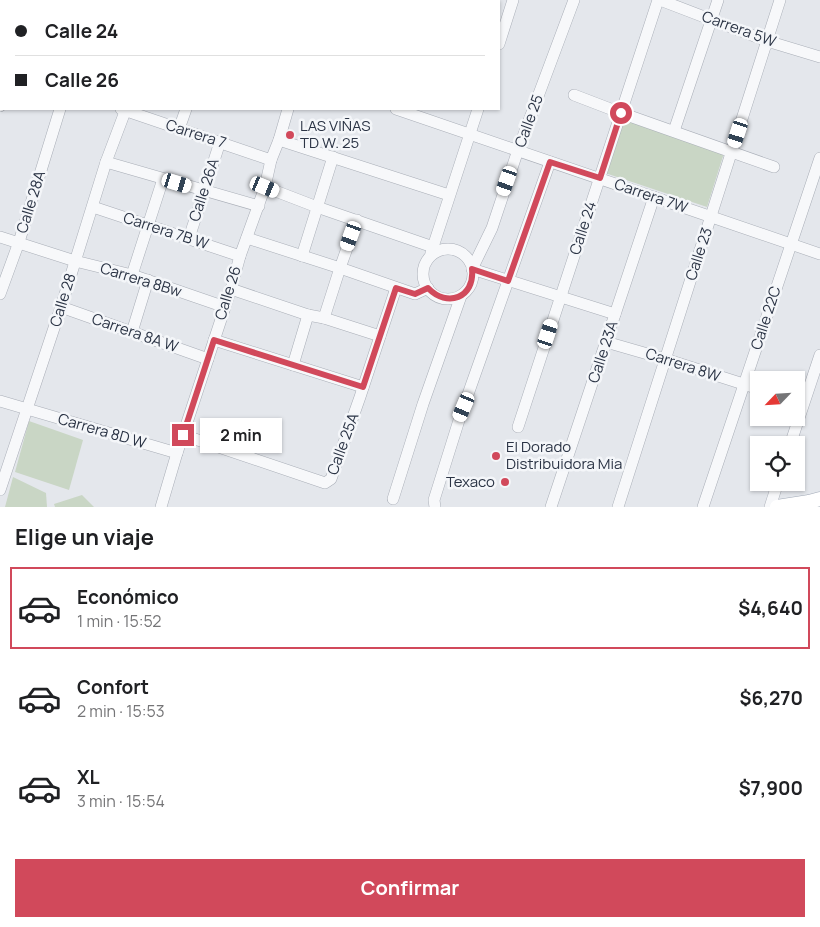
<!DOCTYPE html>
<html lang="es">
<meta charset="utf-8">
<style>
body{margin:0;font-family:Manrope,sans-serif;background:#f6f6f6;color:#202124;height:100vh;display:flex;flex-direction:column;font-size:19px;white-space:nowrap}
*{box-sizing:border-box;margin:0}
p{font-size:16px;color:#757577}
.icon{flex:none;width:28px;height:28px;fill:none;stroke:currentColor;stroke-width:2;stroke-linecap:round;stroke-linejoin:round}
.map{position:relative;height:507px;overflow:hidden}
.drawer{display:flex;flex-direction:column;background:#fff;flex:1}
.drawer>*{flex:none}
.hud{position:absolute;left:0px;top:0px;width:500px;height:110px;box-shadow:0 1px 4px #0004;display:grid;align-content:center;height:110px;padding:0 15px;background:#fff}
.needle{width:32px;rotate:245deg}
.buttons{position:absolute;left:750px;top:371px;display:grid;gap:10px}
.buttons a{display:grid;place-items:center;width:55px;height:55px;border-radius:0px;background:#fff;box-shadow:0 1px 4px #0004;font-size:25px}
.end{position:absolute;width:22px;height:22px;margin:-11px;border:6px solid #d1495b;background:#fff;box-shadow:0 0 0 2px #fff}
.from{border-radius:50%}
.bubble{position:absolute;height:35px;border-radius:0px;background:#fff;box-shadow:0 1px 4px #0004;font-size:16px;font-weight:700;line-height:35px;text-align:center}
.car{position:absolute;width:15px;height:30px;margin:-15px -8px;border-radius:6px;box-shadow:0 0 4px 1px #0007;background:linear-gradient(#fff 24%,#345 0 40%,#fff 0 76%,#345 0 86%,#fff 0)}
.hud b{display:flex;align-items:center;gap:18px;height:48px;font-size:19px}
.hud b+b{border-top:1px solid #e0e0e0}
.hud i{width:12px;height:12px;background:#202124}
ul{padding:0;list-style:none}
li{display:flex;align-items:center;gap:15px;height:82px;margin:0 10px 8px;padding:0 5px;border:2px solid transparent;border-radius:0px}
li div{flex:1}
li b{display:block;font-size:19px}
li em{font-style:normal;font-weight:700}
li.current{border-color:#d1495b}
li>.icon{width:45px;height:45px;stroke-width:1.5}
h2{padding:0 15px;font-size:22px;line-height:60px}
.primary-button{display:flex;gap:10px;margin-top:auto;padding:10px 15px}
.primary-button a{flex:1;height:58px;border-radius:0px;background:#d1495b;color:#fff;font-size:20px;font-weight:700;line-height:58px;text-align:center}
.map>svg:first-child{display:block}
.built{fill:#d2d6de}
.green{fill:#c9d6c5}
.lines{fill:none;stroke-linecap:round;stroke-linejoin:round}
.minor-casing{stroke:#a9aeb7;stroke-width:12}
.major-casing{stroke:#a3abb8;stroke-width:15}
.minor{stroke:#f7f8fa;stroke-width:11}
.major{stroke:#fff;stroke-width:14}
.route{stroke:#d1495b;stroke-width:6}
.poi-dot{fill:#d1495b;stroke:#f4f6f9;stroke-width:2}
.labels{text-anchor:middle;stroke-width:5;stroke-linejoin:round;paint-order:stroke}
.street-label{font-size:15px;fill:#2b3445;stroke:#f4f6f9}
.poi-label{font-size:15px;fill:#2b3445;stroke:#f4f6f9;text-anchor:start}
</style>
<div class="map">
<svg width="820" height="507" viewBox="0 0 820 507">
<rect width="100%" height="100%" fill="#e4e7ec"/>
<polygon class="built" points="331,0 486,0 485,1 330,1"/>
<g class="green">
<polygon points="623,118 724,153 707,207 605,173"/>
<polygon points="29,421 83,440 69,490 15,472"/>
<polygon points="13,477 46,493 47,507 5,507"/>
<polygon points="82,495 94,507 55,507 54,504"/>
</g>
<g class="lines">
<defs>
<g id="minor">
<polyline points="286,0 290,1"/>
<polyline points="574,0 518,150 492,228 472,269 615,314"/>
<polyline points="660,0 767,41 820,57"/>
<polyline points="33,1 33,0"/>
<polyline points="94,1 95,0"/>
<polyline points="162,1 163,0"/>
<polyline points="262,1 262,0"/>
<polyline points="322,1 323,0"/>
<polyline points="499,44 513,0"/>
<polyline points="0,69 1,69"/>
<polyline points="574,95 621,113 774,167"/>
<polyline points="0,106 1,102"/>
<polyline points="121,109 271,160"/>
<polyline points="396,109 820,254"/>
<polyline points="179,129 186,109"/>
<polyline points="674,131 718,0"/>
<polyline points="279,140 449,195"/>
<polyline points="106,162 259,206"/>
<polyline points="265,187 317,207 433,247"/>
<polyline points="93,207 240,256"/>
<polyline points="0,237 75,261 132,275 225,307"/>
<polyline points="189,238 220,142"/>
<polyline points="247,238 340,268 415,294 428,288"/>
<circle cx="448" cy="274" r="25"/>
<polyline points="431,253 478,109"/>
<polyline points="302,256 333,157"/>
<polyline points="132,275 163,179"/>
<polyline points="231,289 308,315 324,318 380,336"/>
<polyline points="0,294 19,242 60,109"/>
<polyline points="61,307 208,359"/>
<polyline points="324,318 340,268 357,220"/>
<polyline points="132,332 148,280"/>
<polyline points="214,340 363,387"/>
<polyline points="606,342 665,359 759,389"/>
<polyline points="293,365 308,315"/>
<polyline points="0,401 177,453"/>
<polyline points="518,427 658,0"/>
<polyline points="183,435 325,483 331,479 360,397 396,288"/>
<polyline points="790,445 820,355"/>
<polyline points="0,490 61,307 106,162 126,109"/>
<polyline points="393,499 423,404 461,296"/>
<polyline points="161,507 177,453 231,289 240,256 265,187 271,160 279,140 288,109"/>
<polyline points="435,507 434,500 460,417 550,162"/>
<polyline points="551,507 654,197"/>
<polyline points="618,507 780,0"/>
<polyline points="703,507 820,158"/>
<polyline points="770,507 778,482"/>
</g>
<polyline id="major" points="777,507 809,502 820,499"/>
</defs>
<use href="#minor" class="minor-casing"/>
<use href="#major" class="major-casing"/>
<use href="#minor" class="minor"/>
<use href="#major" class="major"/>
</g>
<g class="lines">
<path class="route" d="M183,435L214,340L363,387L396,288L415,294L428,288C447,308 475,298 472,269L508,281L550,162L600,178L621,113"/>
</g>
<g class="poi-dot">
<circle cx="290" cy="135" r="5"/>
<circle cx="496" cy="456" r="5"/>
<circle cx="505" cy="482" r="5"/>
</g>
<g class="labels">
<g class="street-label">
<text transform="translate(739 29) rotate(20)" y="5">Carrera 5W</text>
<text transform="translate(529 121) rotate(-70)" y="5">Calle 25</text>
<text transform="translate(196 134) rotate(18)" y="5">Carrera 7</text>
<text transform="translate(204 190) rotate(-72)" y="5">Calle 26A</text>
<text transform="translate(651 196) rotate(19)" y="5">Carrera 7W</text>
<text transform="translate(31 202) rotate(-73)" y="5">Calle 28A</text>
<text transform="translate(583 228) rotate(-72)" y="5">Calle 24</text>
<text transform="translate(166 231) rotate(18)" y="5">Carrera 7B W</text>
<text transform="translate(699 254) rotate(-72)" y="5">Calle 23</text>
<text transform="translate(141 280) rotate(17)" y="5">Carrera 8Bw</text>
<text transform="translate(228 293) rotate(-73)" y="5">Calle 26</text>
<text transform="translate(63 300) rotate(-73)" y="5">Calle 28</text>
<text transform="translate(766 318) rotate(-72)" y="5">Calle 22C</text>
<text transform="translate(135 333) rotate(19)" y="5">Carrera 8A W</text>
<text transform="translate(603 352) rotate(-72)" y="5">Calle 23A</text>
<text transform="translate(683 365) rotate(18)" y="5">Carrera 8W</text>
<text transform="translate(102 431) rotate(16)" y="5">Carrera 8D W</text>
<text transform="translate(343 444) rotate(-70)" y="5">Calle 25A</text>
</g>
<g class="poi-label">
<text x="300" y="131">LAS VIÑAS<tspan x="300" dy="17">TD W. 25</tspan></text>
<text x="506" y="452">El Dorado<tspan x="506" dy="17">Distribuidora Mia</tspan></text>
<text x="495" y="487" text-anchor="end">Texaco</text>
</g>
</g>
</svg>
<div class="buttons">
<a><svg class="needle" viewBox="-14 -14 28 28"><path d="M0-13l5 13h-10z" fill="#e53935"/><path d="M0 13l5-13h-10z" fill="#757577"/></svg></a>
<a><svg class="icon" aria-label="locate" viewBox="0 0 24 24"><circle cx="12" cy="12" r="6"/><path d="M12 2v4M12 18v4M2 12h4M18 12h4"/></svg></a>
</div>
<i class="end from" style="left:621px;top:113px"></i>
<i class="end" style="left:183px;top:435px"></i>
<div class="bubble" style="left:200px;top:418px;width:82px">2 min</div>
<i class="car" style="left:738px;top:133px;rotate:198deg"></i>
<i class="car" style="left:507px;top:181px;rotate:199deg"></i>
<i class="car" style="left:177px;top:183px;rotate:107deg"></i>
<i class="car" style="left:265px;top:187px;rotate:112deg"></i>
<i class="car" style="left:351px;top:236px;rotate:200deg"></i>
<i class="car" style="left:548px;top:334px;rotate:18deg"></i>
<i class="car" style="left:464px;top:407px;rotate:203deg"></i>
<div class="hud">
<b><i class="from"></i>Calle 24</b>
<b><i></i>Calle 26</b>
</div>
</div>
<section class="drawer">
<h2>Elige un viaje</h2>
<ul>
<li class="current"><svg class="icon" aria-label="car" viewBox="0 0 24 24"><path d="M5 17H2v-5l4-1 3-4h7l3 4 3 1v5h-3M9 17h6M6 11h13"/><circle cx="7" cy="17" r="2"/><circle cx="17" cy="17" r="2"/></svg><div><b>Económico</b><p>1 min · 15:52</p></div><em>$4,640</em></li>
<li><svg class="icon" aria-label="car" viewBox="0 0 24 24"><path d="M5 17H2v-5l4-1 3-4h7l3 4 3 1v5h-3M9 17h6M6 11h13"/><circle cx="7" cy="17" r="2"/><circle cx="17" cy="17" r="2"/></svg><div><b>Confort</b><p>2 min · 15:53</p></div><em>$6,270</em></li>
<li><svg class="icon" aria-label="car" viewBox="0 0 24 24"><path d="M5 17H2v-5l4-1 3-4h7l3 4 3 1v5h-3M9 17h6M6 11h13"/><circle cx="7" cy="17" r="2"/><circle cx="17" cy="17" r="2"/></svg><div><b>XL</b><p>3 min · 15:54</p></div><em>$7,900</em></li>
</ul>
<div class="primary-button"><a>Confirmar</a></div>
</section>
